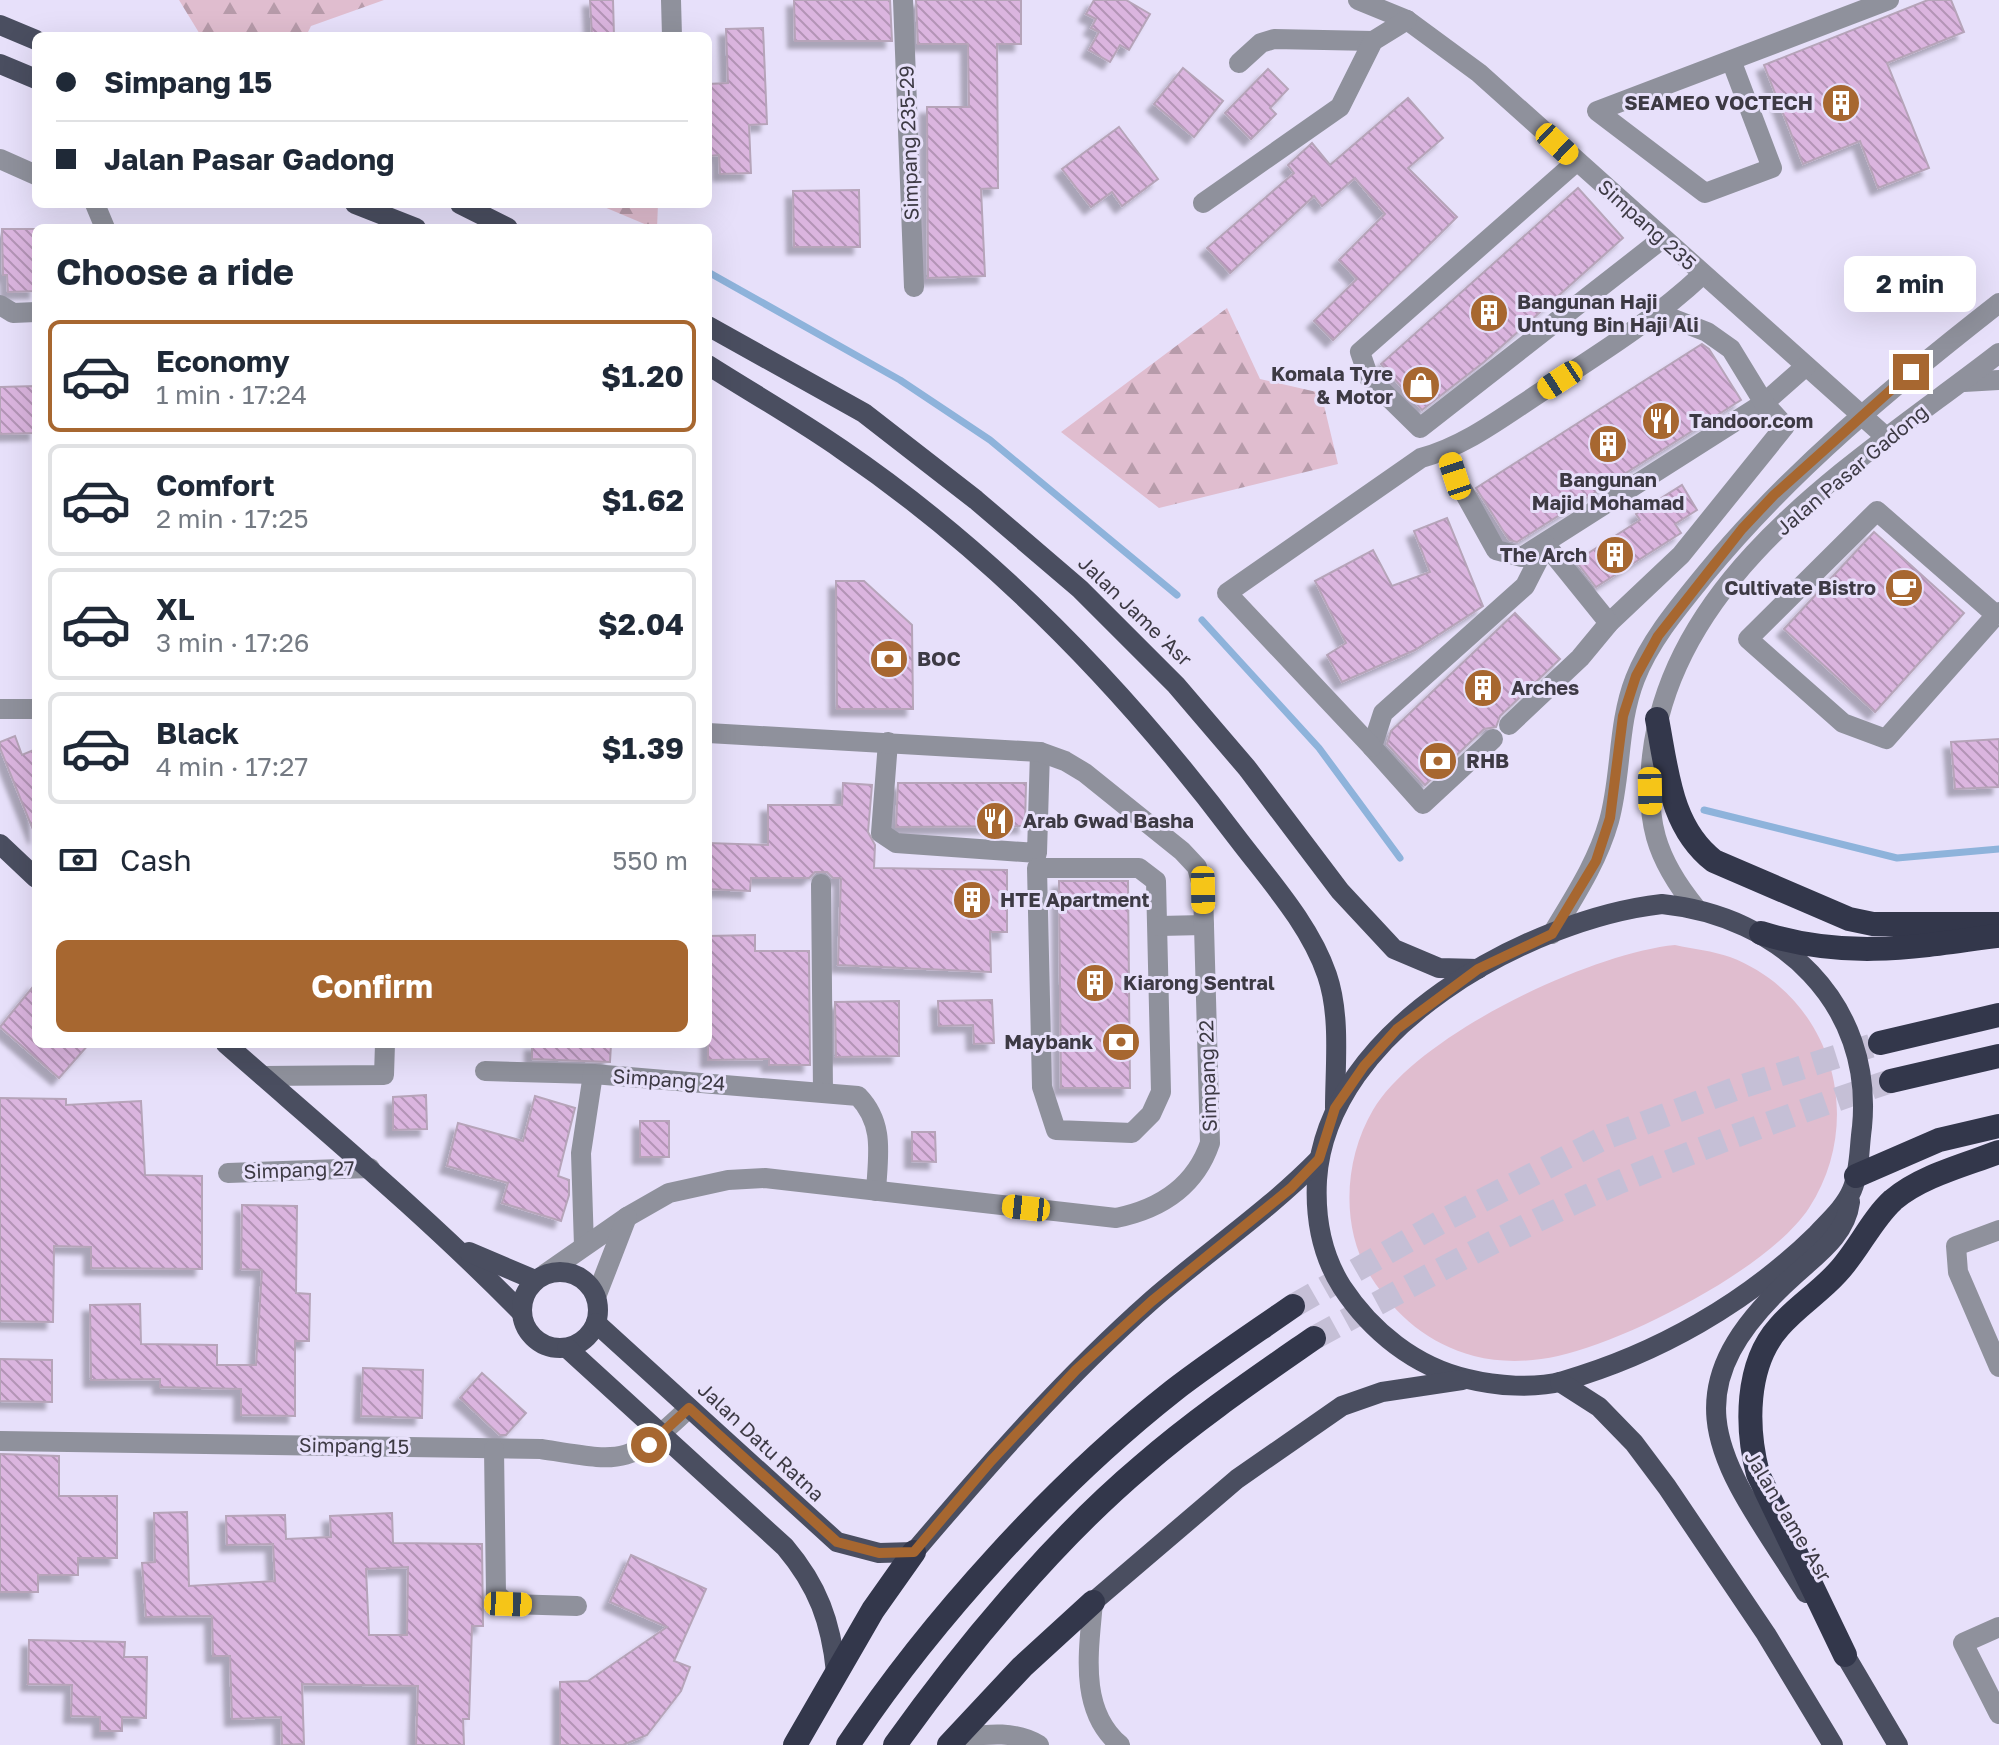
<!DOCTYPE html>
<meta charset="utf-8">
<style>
body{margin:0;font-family:"Golos Text",sans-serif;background:#f6f6f7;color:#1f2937;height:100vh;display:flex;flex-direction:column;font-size:30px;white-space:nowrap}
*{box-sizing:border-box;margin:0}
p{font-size:26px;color:#747a83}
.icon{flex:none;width:44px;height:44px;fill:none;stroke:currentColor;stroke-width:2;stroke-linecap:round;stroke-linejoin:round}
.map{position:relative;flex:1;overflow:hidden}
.side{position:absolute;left:32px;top:224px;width:680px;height:824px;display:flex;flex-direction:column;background:#fff;border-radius:12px;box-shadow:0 8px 32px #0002}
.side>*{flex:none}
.hud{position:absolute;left:32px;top:32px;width:680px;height:176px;border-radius:12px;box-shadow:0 8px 32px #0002;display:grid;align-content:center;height:176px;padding:0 24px;background:#fff}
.end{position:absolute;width:36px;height:36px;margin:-18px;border:10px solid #a76730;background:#fff;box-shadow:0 0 0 4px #fff}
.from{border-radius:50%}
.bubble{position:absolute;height:56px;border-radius:12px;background:#fff;box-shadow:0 8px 32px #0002;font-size:26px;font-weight:700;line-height:56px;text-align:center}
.car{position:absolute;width:24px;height:48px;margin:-24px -12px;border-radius:10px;box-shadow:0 0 6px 2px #0007;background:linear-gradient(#f5c518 24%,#345 0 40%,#f5c518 0 76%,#345 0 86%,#f5c518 0)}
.hud b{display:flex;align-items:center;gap:28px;height:76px;font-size:30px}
.hud b+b{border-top:2px solid #e0e1e3}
.hud i{width:20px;height:20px;background:#1f2937}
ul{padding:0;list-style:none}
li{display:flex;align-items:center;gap:24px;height:112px;margin:0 16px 12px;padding:0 8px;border:4px solid #e0e1e3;border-radius:12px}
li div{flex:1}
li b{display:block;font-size:30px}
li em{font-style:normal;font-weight:700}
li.on{border-color:#a76730}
li>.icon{width:72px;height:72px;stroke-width:1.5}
h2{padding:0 24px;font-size:36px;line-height:96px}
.pay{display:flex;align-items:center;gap:20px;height:88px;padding:0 24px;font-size:30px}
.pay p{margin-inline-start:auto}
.primary-button{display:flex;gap:16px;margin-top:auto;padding:16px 24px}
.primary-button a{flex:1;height:92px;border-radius:12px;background:#a76730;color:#fff;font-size:32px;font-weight:700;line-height:92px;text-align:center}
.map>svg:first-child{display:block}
.grass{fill:#e0bdcf}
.forest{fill:url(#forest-firs)}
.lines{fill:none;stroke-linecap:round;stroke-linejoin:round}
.stream{stroke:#8eb3db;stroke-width:7}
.building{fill:url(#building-back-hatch);stroke:#b6a4b9;stroke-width:2;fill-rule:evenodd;filter:url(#shadow)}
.highway-tunnel{stroke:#c5bfd6;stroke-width:24;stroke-dasharray:24 12;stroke-linecap:butt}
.minor{stroke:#8f919c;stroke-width:20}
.major{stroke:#4a4e60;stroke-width:20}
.highway{stroke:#33374b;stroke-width:24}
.route{stroke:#a76730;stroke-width:10}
.labels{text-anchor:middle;stroke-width:6;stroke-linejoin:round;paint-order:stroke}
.poi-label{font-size:20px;font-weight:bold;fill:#3d3a44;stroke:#e7e0fa;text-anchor:start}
.street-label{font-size:20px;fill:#3d3a44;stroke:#e7e0fa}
</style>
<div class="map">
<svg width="1999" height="1745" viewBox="0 0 1999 1745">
<defs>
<pattern id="forest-firs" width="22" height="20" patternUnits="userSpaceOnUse" patternTransform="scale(2)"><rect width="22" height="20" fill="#e0bdcf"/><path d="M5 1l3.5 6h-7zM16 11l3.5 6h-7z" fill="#b79baa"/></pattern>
<pattern id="building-back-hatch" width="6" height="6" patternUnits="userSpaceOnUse" patternTransform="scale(2)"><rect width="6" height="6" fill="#dbb5df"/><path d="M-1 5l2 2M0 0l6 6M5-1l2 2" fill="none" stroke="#b394b6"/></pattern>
<filter id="shadow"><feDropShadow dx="-7" dy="7" stdDeviation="2" flood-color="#0004"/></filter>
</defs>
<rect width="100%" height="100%" fill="#e7e0fa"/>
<path class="grass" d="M1675,945C1693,949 1713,951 1730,957C1832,996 1867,1119 1809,1208C1770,1268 1627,1341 1558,1356C1531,1362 1501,1363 1474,1356C1429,1344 1396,1316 1371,1277C1340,1228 1344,1159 1373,1110C1417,1035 1591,953 1675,945Z"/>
<g class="forest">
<polygon points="179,0 384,0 311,26 306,36 201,36"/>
<polygon points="597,204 658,204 657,228 654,228"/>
<polygon points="1227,308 1260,379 1321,393 1338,464 1159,508 1061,432"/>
</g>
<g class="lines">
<g class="stream">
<polyline points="708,272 900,380 990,440 1177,595"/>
<polyline points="1202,620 1319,748 1400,858"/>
<polyline points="1704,810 1897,858 1999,849"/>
</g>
</g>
<g class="building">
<polygon points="590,0 613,0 614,36 592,36"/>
<polygon points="794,0 890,0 892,41 795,41"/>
<polygon points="916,0 1021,0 1021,44 997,44 998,188 981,189 985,276 928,278 927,107 969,107 968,44 918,44"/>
<polygon points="1094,0 1126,0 1150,14 1129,50 1120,45 1110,62 1089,50 1099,32 1091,28 1096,19 1086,14"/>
<polygon points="1928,0 1951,0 1964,32 1887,63 1929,168 1878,188 1860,141 1803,164 1764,65"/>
<polygon points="763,28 767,124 749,125 751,173 720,174 719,155 708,156 708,84 728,83 726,29"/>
<polygon points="1183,68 1223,101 1194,137 1154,104"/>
<polygon points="1268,69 1288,89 1270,108 1276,114 1251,139 1225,113"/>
<polygon points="1408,98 1443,138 1408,168 1457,217 1333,340 1314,321 1357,279 1339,260 1385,214 1355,178 1322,206 1314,196 1230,273 1207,248 1294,173 1288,165 1312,143 1330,165"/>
<polygon points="1119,127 1158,179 1122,206 1112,192 1091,207 1062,169"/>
<polygon points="1578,188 1623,238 1484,362 1422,410 1381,364"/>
<polygon points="859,190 860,247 794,247 793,191"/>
<polygon points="2,229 36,229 36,291 8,292 7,275 3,275"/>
<polygon points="1702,344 1709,349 1741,400 1517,542 1509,540 1476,488"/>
<polygon points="36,386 36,433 0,434 0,387"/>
<polygon points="1682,485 1697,510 1675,524 1681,533 1596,587 1576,561 1640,520 1636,514"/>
<polygon points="1447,518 1483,606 1415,650 1342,682 1327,655 1346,643 1315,581 1373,550 1392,586 1430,572 1414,531"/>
<polygon points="1874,532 1964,613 1875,712 1784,629"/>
<polygon points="836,581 864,581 912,625 913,709 837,709"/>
<polygon points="1515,613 1560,659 1500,716 1496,727 1484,729 1425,785 1387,744 1391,731"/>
<polygon points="15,736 22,755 36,749 36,837 0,748 0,742"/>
<polygon points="1999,739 1999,787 1955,789 1951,742"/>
<polygon points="843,783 872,785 868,832 875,845 874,868 1007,870 1007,932 990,932 991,972 838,965 841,878 833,878 827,872 815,872 809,878 751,878 750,891 708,889 708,843 768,845 768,805 842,805"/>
<polygon points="898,783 1026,783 1025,826 896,827"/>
<polygon points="1059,881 1128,881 1130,1088 1061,1088"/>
<polygon points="755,935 755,951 809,951 810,1065 769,1065 769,1059 708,1060 708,936"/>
<polygon points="36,983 36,1044 89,1044 59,1078 0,1027"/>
<polygon points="992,1000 994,1043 974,1044 973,1025 939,1026 938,1001"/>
<polygon points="899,1001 899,1056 836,1057 835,1002"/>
<polygon points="532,1044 611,1044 610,1062 532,1059"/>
<polygon points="426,1095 427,1129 393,1130 393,1097"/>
<polygon points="535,1096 575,1108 558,1176 569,1180 569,1195 561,1221 502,1203 508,1183 447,1166 458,1123 523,1141"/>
<polygon points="0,1098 66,1099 66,1105 141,1101 145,1175 202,1176 202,1269 91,1268 91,1247 54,1246 53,1322 0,1321"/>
<rect x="640" y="1121" width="29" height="36"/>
<polygon points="912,1132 935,1132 936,1162 912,1161"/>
<polygon points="242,1205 297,1206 296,1293 310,1294 309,1341 295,1341 295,1416 241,1415 241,1389 160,1387 160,1379 91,1380 90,1305 140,1304 141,1344 217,1345 217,1365 256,1365 262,1270 241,1269"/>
<polygon points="0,1359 52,1360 52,1402 0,1401"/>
<polygon points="363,1368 423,1370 422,1418 361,1416"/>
<polygon points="482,1373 526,1413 506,1435 500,1435 460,1398"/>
<polygon points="0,1454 59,1456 59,1496 117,1496 117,1558 78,1558 78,1575 38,1575 38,1592 0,1592"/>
<path d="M187,1512L189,1586L275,1581L273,1544L227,1545L226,1516L285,1515L286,1539L331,1537L330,1516L392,1513L393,1543L482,1544L483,1626H472L469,1719H463L464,1745H416L418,1686L302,1684L304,1744L282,1745L281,1717L232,1719L230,1656H213L212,1616L146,1617L142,1563L155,1562L154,1513ZM408,1567L407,1635H369L366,1569Z"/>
<polygon points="631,1555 706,1589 674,1661 690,1667 681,1691 647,1735 623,1745 560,1745 560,1682 588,1681 667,1627 610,1602"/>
<polygon points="29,1640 125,1642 124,1657 147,1657 146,1718 122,1717 122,1731 100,1731 100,1717 71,1716 72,1685 28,1684"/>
</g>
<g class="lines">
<g class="highway-tunnel">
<polyline points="1293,1306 1446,1219 1602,1139 1740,1087 1880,1043"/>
<path d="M1314,1338C1413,1284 1513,1229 1617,1183C1707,1145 1798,1112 1891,1081"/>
</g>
<g class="minor">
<polyline points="671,0 672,36"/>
<polyline points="903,0 914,287"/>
<polyline points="1358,0 1407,20 1479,73 1887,438"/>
<polyline points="1731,60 1772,168 1705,193 1597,111 1889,0"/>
<polyline points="1239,63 1261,43 1274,39 1373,41"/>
<polyline points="0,159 36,175"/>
<polyline points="1576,162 1360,352 1369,378 1420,428 1662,239"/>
<polyline points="1203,203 1340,107 1373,41 1407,20"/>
<polyline points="95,204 105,228"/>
<polyline points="0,305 13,313 36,312"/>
<polyline points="1964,382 1999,380"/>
<polyline points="1447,451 1455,476 1496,550 1522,557 1764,403 1806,366"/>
<polyline points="1996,615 1877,511 1748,639 1843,723 1886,739 1996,615 1999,612"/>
<polyline points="0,709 36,709"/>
<polyline points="1509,725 1580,658 1609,623 1681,555 1785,426 1764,403 1731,349 1707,332 1661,314"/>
<polyline points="1493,739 1423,804 1372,747 1383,713 1525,586 1546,545 1609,623"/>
<polyline points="888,742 881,833 896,843 1037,853 1040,752"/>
<path d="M1372,747L1227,593L1421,458C1466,446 1504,416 1544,390C1599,354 1654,320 1702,275"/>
<polygon points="1037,868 1139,868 1156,881 1161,1092 1151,1114 1132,1133 1056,1130 1042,1087"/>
<polyline points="821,884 823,1091"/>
<path d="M1696,908C1655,858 1645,820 1652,756C1673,570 1864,458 1999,353"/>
<polyline points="1159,926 1204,925"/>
<path d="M1552,934C1574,897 1597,863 1609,821C1622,774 1617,725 1635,679C1650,640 1680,605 1706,573C1792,469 1893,386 1999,303"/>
<path d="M485,1071L593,1074L858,1096C885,1124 878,1155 876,1191"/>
<polyline points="263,1076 384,1075 385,1044"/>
<polyline points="228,1173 370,1168"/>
<polyline points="1999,1230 1956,1246 1958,1272 1999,1367"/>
<polyline points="584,1246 581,1153 593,1074"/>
<path d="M545,1274L627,1217L669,1193L728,1180L765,1178L1116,1218C1160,1209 1195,1187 1210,1143L1203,890L1197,867L1182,851L1085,773L1065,761L1040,752L708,733"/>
<polyline points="596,1297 627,1217"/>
<path d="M0,1441L541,1449C623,1462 627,1467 689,1408"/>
<polyline points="494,1449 496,1594 508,1604 577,1606"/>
<path d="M1093,1602C1089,1650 1078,1710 1120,1745"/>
<polyline points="1999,1627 1963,1643 1999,1714"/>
<path d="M954,1738C982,1735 1013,1729 1039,1745"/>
</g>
<g class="major">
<polyline points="0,25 36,40"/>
<polyline points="0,64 36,79"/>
<polyline points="355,204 416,228"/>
<polyline points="460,204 508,228"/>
<polyline points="708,326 864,413 976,500 1080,589 1176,685 1247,768 1340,891 1394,949 1439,968 1478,969"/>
<path d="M708,365C752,393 798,419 841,449C995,554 1126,690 1238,839C1270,881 1310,925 1327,975C1341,1016 1335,1066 1335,1108"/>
<polyline points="0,844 36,878"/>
<path d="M1662,904C1780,916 1874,1003 1862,1127C1859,1148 1860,1171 1852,1190C1845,1207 1829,1221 1817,1234C1747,1303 1657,1354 1563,1381C1535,1389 1496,1386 1468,1379C1415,1367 1371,1331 1342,1287C1321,1254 1315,1217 1317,1180C1327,1029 1529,919 1662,904Z"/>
<path d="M226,1044C326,1132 428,1217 522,1313"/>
<polyline points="469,1252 535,1280"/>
<circle cx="560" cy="1310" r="38"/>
<path d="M596,1323L837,1542L879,1553L914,1552C989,1464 1065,1377 1152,1300C1207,1252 1268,1211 1319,1159"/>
<path d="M567,1348L785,1547C818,1586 831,1622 836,1672"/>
<polyline points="1560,1382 1599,1407 1634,1443 1667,1487 1766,1634 1833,1745"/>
<path d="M1806,1593C1723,1464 1658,1396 1797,1273C1819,1253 1846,1234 1850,1202"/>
<polyline points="1093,1602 1237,1479 1342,1406 1382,1392 1462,1380"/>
<polyline points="1838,1643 1898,1745"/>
</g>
<g class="highway">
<path d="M1657,719C1667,770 1670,827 1714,861L1849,919L1873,924H1999"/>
<path d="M1761,933C1845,959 1911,948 1996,936"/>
<polyline points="1880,1043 1999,1015"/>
<polyline points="1891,1081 1999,1056"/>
<polyline points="1856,1176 1939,1140 1999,1126"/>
<path d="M1845,1655L1758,1474C1746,1428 1745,1365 1779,1327C1796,1307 1819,1293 1837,1273C1858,1251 1871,1220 1893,1200C1921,1176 1965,1165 1999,1152"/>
<polyline points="795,1745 873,1610 914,1552"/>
<path d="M848,1745C931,1620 1055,1484 1173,1391C1212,1361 1253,1334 1293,1306"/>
<path d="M895,1745C962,1651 1053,1541 1142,1466C1196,1419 1255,1379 1314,1338"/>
<polyline points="949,1745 1022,1667 1093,1602"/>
</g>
</g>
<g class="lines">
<polyline class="route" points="649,1445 689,1408 837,1542 879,1553 914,1552 991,1461 1076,1370 1152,1301 1291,1188 1319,1159 1335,1108 1364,1066 1397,1029 1478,969 1552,934 1596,861 1610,818 1623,716 1636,676 1658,636 1742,529 1774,495 1911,372"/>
</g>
<defs>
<symbol id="building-disc" viewBox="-11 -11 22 22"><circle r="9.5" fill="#a76730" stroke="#e7e0fa"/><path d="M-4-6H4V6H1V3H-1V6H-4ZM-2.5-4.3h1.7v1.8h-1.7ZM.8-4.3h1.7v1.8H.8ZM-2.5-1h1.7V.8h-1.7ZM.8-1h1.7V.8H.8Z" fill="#fff"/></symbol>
<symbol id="shop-disc" viewBox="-11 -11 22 22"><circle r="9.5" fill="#a76730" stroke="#e7e0fa"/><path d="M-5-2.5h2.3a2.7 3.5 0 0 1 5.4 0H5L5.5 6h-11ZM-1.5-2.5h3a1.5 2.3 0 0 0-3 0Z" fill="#fff"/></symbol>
<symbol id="restaurant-disc" viewBox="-11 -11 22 22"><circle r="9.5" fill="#a76730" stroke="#e7e0fa"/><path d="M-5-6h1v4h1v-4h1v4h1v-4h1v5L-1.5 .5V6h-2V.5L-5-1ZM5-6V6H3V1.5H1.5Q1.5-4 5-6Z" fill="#fff"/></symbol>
<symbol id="cafe-disc" viewBox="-11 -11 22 22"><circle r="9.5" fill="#a76730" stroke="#e7e0fa"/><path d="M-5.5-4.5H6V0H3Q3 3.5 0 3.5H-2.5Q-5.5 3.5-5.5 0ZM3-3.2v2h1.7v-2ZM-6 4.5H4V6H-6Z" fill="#fff"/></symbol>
<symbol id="bank-disc" viewBox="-11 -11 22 22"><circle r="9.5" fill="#a76730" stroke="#e7e0fa"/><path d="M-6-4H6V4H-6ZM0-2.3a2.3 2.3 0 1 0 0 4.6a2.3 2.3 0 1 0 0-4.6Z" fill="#fff"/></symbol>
</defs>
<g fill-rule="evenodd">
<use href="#building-disc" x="1819" y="81" width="44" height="44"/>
<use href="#building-disc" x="1467" y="291" width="44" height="44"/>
<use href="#shop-disc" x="1399" y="363" width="44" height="44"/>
<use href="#restaurant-disc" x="1639" y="399" width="44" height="44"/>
<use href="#building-disc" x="1586" y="422" width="44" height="44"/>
<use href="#building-disc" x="1593" y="533" width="44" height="44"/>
<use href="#cafe-disc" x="1882" y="566" width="44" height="44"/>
<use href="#bank-disc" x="867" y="637" width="44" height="44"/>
<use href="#building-disc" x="1461" y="666" width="44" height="44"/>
<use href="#bank-disc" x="1416" y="739" width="44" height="44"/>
<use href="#restaurant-disc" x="973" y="799" width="44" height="44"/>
<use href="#building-disc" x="950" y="878" width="44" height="44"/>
<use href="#building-disc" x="1073" y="961" width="44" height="44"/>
<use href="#bank-disc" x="1099" y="1020" width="44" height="44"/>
</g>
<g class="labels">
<g class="poi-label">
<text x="1813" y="110" text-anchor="end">SEAMEO VOCTECH</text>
<text x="1517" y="309">Bangunan Haji<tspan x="1517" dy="23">Untung Bin Haji Ali</tspan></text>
<text x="1393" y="381" text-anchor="end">Komala Tyre<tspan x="1393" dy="23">&amp; Motor</tspan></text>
<text x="1689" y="428">Tandoor.com</text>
<text x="1608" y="487" text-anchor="middle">Bangunan<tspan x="1608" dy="23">Majid Mohamad</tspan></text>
<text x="1587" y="562" text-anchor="end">The Arch</text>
<text x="1876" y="595" text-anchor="end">Cultivate Bistro</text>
<text x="917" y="666">BOC</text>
<text x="1511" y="695">Arches</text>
<text x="1466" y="768">RHB</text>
<text x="1023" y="828">Arab Gwad Basha</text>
<text x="1000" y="907">HTE Apartment</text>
<text x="1123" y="990">Kiarong Sentral</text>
<text x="1093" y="1049" text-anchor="end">Maybank</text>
</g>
<g class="street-label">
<text transform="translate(909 143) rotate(-92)" y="7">Simpang 235-29</text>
<text transform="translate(1647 225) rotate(42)" y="7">Simpang 235</text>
<text transform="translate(1852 470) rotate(-40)" y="7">Jalan Pasar Gadong</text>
<text transform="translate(1135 611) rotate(44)" y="7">Jalan Jame 'Asr</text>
<text transform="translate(1208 1076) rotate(-92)" y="7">Simpang 22</text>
<text transform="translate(669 1080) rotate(4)" y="7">Simpang 24</text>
<text transform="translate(299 1170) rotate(-2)" y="7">Simpang 27</text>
<text transform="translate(761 1442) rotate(43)" y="7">Jalan Datu Ratna</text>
<text transform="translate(354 1446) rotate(1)" y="7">Simpang 15</text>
<text transform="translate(1788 1516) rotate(59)" y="7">Jalan Jame 'Asr</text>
</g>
</g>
</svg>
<i class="end from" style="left:649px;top:1445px"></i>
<i class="end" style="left:1911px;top:372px"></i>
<div class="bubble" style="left:1844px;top:256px;width:132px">2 min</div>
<i class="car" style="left:1557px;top:144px;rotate:133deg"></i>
<i class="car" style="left:1560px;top:380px;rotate:237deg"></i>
<i class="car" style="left:1455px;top:476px;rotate:342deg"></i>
<i class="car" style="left:1650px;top:791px;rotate:179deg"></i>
<i class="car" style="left:1203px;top:890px;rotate:179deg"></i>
<i class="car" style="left:1026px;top:1208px;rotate:276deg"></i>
<i class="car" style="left:508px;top:1604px;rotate:92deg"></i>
<div class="hud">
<b><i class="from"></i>Simpang 15</b>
<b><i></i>Jalan Pasar Gadong</b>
</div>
<section class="side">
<h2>Choose a ride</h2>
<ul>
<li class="on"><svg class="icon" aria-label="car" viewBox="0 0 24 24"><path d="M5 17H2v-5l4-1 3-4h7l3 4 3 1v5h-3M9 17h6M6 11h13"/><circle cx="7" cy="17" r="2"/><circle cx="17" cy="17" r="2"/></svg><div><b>Economy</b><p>1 min · 17:24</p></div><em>$1.20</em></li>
<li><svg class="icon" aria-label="car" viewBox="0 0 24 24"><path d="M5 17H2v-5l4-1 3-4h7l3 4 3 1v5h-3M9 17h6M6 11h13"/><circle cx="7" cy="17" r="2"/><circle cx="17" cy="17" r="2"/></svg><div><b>Comfort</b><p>2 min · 17:25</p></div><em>$1.62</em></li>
<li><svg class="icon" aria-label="car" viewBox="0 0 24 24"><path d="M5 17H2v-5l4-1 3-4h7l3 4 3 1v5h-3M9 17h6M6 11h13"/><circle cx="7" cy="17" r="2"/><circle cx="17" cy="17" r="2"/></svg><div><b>XL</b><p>3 min · 17:26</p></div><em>$2.04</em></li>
<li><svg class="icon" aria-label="car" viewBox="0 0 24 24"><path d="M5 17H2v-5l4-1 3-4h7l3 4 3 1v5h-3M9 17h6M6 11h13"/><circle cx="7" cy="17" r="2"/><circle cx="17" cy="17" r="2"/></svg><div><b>Black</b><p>4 min · 17:27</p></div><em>$1.39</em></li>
</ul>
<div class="pay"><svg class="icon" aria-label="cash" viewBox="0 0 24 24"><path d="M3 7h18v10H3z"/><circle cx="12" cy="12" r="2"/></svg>Cash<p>550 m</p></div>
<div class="primary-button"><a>Confirm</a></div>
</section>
</div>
